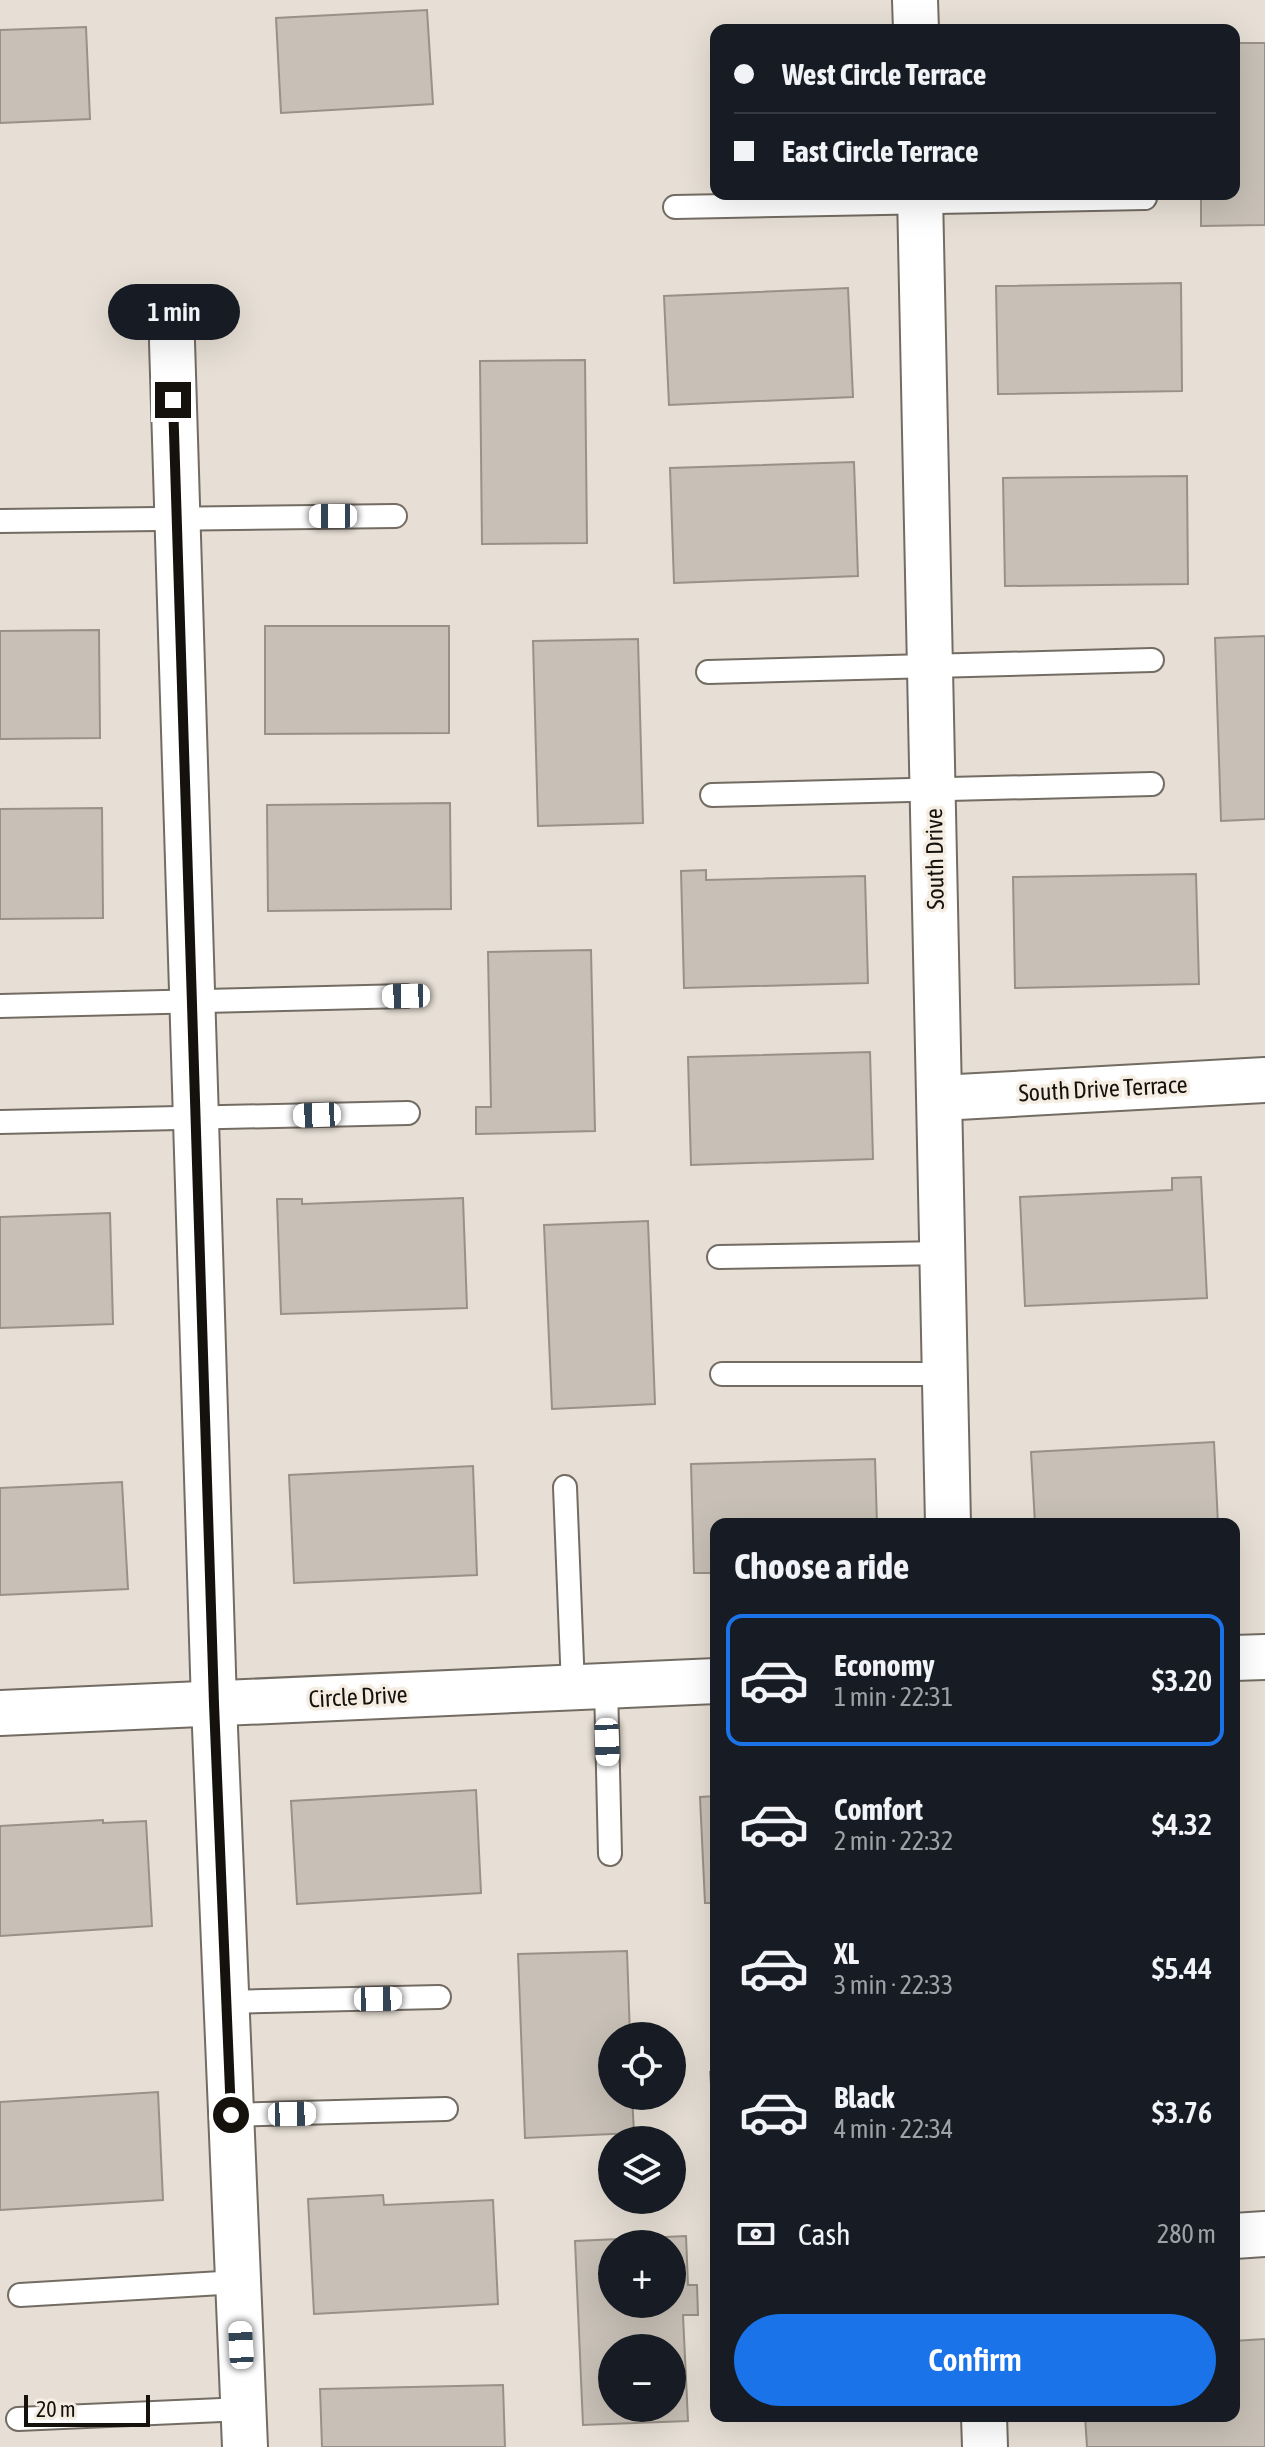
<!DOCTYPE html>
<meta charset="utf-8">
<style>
body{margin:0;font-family:"Asap Condensed",sans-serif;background:#242831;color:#f1f3f6;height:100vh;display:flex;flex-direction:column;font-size:30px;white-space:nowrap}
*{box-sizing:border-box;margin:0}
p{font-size:26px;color:#9ea1a6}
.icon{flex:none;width:44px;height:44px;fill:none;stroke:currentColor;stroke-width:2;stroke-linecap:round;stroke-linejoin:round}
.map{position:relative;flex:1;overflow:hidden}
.panel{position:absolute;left:710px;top:1518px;width:530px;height:904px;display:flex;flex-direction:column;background:#171b24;border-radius:16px;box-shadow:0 8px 32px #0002}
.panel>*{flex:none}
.banner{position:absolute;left:710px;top:24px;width:530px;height:176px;border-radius:16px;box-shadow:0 8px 32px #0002;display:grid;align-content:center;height:176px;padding:0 24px;background:#171b24}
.fabs{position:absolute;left:598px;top:2022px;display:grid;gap:16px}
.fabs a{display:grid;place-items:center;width:88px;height:88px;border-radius:50%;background:#171b24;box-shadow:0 8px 32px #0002;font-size:40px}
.scale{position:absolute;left:24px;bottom:20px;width:126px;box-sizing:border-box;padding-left:8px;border:4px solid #15120e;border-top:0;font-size:22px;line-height:28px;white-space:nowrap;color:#15120e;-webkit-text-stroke:6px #f5ede2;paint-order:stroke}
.end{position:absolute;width:36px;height:36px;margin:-18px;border:10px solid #15120e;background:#fff;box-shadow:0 0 0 4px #fff}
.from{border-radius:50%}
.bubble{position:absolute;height:56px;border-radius:28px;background:#171b24;box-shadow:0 8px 32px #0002;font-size:26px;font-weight:600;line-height:56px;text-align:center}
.car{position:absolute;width:24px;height:48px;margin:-24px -12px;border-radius:10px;box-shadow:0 0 6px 2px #0007;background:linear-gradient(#fff 24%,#345 0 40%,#fff 0 76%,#345 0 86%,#fff 0)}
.banner b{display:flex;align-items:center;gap:28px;height:76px;font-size:30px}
.banner b+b{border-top:2px solid #363941}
.banner i{width:20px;height:20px;background:#f1f3f6}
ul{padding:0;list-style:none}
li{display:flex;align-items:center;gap:24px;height:132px;margin:0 16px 12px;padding:0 8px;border:4px solid transparent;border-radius:16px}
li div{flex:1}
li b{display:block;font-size:30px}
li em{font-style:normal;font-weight:600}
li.on{border-color:#1a73e8}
li>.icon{width:72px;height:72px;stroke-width:1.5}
h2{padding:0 24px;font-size:36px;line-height:96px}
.pay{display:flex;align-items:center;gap:20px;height:88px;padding:0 24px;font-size:30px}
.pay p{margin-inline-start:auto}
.primary-button{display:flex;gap:16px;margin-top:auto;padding:16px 24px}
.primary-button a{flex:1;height:92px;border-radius:48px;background:#1a73e8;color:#fff;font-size:32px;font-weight:600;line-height:92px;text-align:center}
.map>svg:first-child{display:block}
.building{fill:#c8c0b6;stroke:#999187;stroke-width:2;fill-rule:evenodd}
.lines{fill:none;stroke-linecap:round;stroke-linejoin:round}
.lane-casing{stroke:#736c63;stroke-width:26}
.street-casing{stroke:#736c63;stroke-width:48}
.lane{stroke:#fff;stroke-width:22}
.street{stroke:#fff;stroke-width:44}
.route{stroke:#15120e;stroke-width:10}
.labels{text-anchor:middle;stroke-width:7;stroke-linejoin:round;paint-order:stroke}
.street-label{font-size:24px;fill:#15120e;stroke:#f5ede2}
</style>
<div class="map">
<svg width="1265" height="2447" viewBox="0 0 1265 2447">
<rect width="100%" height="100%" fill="#e7dfd5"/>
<g class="building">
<polygon points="427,10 433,104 281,113 276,18"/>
<polygon points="86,27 90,119 0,123 0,30"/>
<polygon points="1234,43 1265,43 1265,225 1201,226 1201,194 1234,194"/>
<polygon points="1181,283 1182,391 998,394 996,286"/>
<polygon points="848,288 853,397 669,405 664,296"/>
<polygon points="585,360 587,543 482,544 480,361"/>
<polygon points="854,462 858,576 674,583 670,468"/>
<polygon points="1187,476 1188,584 1005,586 1003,478"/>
<polygon points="265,626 449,626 449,733 265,734"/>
<polygon points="99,630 100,738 0,739 0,631"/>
<polygon points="1265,636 1265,819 1221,821 1215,638"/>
<polygon points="638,639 643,823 538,826 533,641"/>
<polygon points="450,803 451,909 268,911 267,805"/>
<polygon points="102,808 103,918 0,919 0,809"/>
<polygon points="706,870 706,880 865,876 868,983 684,988 681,871"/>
<polygon points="1196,874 1199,984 1015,988 1013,877"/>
<polygon points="591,950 595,1131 476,1134 476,1107 491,1107 488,952"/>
<polygon points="870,1052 873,1159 691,1165 688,1057"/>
<polygon points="1201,1177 1207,1298 1025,1306 1020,1197 1172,1190 1172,1178"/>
<polygon points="463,1198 467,1308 281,1314 277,1199 302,1199 302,1204"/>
<polygon points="110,1213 113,1324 0,1328 0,1217"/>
<polygon points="648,1221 655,1404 552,1409 544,1225"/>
<polygon points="1214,1442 1218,1524 1035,1524 1031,1452"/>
<polygon points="875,1459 877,1524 716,1524 716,1573 694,1573 691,1464"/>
<polygon points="473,1466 477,1575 294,1583 289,1475"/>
<polygon points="122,1482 128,1589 0,1595 0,1488"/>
<polygon points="476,1790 481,1893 297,1904 291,1801"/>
<polygon points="716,1796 716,1903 705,1903 700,1797"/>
<polygon points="103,1820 103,1823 146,1821 152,1926 0,1936 0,1826"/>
<polygon points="627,1951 630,2036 612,2036 612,2096 632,2096 634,2133 525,2138 518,1954"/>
<polygon points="1234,2049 1237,2133 1234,2133"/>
<polygon points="710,2072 716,2072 716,2147"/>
<polygon points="158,2092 163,2200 0,2210 0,2102"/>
<polygon points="383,2195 384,2205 493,2200 498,2304 314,2314 308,2199"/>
<path d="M686,2236L688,2285H697L698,2315H683L688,2421L583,2425L575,2241ZM612,2244H672V2304H612ZM612,2348H672V2408H612Z"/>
<polygon points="1265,2339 1265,2447 1087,2447 1085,2416 1234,2416 1234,2341"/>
<polygon points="503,2385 505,2447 322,2447 320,2389"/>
</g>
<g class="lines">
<defs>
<g id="lane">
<polyline points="675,207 1145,198"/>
<polyline points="0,521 395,516"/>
<polyline points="708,672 1152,660"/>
<polyline points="712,795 1152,784"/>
<polyline points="0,1006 406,996"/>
<polyline points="0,1122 408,1113"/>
<polyline points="719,1257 943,1253"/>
<polyline points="722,1374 945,1374"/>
<polyline points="565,1487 573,1687"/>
<polyline points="606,1686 610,1854"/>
<polyline points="226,2002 439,1997"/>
<polyline points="231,2115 446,2109"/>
<polyline points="20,2295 238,2282"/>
<polyline points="18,2419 244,2409"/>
</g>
<g id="street">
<polyline points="915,0 916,30"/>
<polyline points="920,194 948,1524"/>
<polyline points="172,342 214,1704 245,2447"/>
<polyline points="940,1098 1265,1080"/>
<polyline points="1234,1658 1265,1657"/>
<polyline points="0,1713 716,1681"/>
<polyline points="1234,2236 1265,2234"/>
<polyline points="984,2416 985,2447"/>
</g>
</defs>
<use href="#lane" class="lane-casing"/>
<use href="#street" class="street-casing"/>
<use href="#lane" class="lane"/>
<use href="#street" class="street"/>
</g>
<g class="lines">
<polyline class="route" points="173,400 214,1704 231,2115"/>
</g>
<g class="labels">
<g class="street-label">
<text transform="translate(935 859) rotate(-91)" y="8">South Drive</text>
<text transform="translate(1103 1089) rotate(-3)" y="8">South Drive Terrace</text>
<text transform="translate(358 1697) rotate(-3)" y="8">Circle Drive</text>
</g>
</g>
</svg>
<div class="fabs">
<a><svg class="icon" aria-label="locate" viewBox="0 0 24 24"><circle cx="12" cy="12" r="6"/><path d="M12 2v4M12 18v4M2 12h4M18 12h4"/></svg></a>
<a><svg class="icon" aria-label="layers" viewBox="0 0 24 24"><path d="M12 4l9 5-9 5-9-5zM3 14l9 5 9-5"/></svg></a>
<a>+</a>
<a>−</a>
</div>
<div class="scale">20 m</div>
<i class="end from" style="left:231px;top:2115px"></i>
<i class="end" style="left:173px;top:400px"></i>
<div class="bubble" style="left:108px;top:284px;width:132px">1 min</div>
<i class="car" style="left:333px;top:516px;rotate:270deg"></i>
<i class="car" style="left:406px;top:996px;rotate:269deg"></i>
<i class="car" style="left:317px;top:1115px;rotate:268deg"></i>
<i class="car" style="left:607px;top:1742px;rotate:178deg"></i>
<i class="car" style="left:378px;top:1999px;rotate:89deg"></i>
<i class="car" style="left:292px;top:2114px;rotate:89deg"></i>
<i class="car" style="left:241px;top:2345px;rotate:357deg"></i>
<div class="banner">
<b><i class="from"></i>West Circle Terrace</b>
<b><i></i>East Circle Terrace</b>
</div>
<section class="panel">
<h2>Choose a ride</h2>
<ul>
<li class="on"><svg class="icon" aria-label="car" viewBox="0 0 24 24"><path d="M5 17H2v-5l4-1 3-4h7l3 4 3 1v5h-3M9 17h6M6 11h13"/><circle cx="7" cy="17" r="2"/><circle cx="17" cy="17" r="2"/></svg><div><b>Economy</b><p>1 min · 22:31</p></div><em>$3.20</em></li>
<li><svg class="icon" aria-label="car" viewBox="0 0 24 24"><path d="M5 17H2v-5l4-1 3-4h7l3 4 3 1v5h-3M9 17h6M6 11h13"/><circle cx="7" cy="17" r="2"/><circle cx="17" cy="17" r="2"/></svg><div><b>Comfort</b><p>2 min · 22:32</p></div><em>$4.32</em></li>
<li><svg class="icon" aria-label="car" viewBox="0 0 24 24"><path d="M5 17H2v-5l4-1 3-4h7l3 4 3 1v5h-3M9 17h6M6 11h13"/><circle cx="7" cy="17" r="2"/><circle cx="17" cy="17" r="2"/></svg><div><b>XL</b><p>3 min · 22:33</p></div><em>$5.44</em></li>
<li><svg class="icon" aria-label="car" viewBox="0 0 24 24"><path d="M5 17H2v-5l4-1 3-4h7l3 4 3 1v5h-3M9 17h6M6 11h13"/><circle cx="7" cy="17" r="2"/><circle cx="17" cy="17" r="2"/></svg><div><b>Black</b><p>4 min · 22:34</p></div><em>$3.76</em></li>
</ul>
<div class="pay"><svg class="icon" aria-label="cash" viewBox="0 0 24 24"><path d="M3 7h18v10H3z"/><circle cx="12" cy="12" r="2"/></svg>Cash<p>280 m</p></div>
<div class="primary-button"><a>Confirm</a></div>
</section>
</div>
